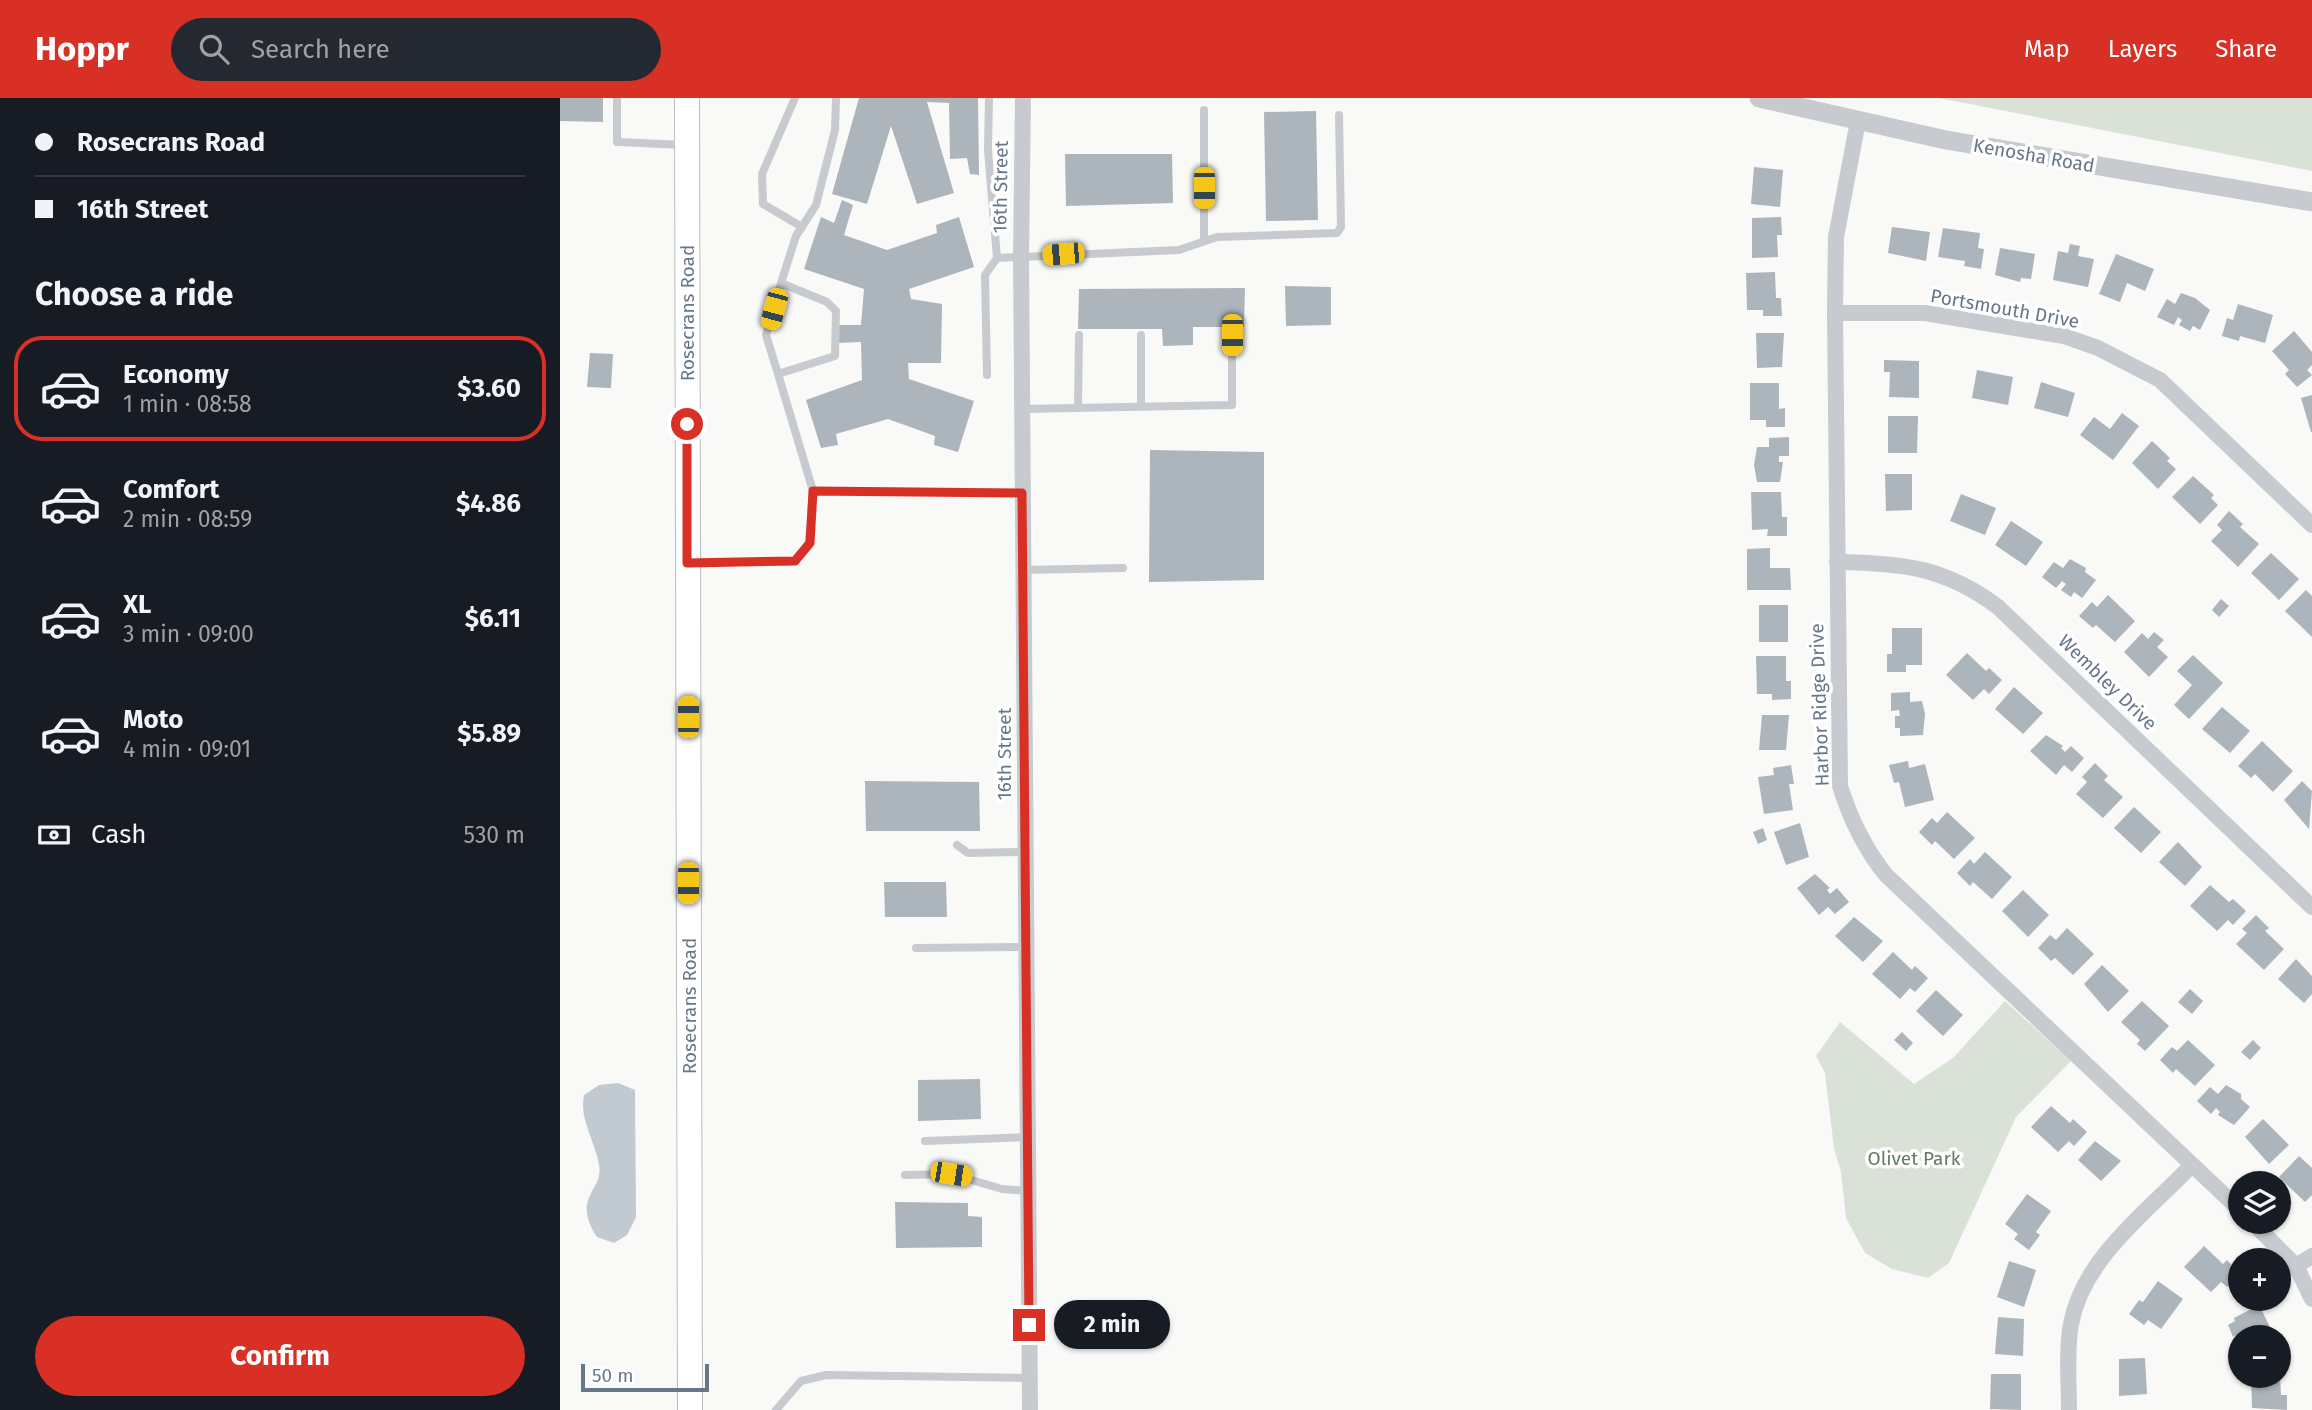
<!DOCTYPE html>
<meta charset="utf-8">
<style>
body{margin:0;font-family:"Fira Sans",sans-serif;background:#242831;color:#f1f3f6;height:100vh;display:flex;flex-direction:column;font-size:26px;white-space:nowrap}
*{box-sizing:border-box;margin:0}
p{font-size:23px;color:#9ea1a6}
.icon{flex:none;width:38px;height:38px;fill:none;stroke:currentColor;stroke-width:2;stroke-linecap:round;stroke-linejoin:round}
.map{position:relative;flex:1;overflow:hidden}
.sheet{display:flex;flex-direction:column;background:#171b24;width:560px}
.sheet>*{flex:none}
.top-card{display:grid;align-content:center;height:154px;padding:0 35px;background:#171b24}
.fabs{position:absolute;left:1668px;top:1073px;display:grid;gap:14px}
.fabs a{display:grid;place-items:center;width:63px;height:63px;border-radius:50%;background:#171b24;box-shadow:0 2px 5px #0004;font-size:35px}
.scale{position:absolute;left:21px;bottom:18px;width:128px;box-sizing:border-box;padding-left:7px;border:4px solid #677789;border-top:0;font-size:19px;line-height:24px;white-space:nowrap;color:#677789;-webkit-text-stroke:5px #fff;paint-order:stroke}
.end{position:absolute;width:32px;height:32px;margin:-16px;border:9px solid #d93025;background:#fff;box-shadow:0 0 0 4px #fff}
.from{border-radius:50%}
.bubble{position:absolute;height:49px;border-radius:24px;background:#171b24;box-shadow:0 2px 5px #0004;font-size:23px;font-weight:700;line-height:49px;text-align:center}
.car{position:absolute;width:21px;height:42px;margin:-21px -10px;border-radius:9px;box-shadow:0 0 5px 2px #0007;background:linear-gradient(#f5c518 24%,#345 0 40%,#f5c518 0 76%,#345 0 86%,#f5c518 0)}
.top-card b{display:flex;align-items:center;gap:24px;height:66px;font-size:26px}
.top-card b+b{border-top:2px solid #363941}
.top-card i{width:18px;height:18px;background:#f1f3f6}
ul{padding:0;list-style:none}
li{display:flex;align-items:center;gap:21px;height:105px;margin:0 14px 10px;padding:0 21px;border:4px solid transparent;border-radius:28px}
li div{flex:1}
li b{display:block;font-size:26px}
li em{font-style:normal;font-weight:700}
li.active{border-color:#d93025}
li>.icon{width:63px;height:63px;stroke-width:1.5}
h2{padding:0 35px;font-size:32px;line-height:84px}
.pay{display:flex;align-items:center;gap:18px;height:77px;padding:0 35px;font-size:26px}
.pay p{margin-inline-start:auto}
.action{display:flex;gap:14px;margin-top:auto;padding:14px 35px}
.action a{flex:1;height:80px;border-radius:42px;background:#d93025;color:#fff;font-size:28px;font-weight:700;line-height:80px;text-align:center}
header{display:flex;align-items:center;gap:42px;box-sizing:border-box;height:98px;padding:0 35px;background:#d93025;color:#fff}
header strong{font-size:33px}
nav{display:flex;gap:38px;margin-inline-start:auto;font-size:24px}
.search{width:490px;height:63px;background:#242831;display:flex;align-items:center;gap:18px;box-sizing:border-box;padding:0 24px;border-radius:38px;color:#9ea1a6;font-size:26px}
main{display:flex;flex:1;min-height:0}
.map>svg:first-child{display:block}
.green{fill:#dae1d7}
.water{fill:#c1cad0}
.building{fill:#adb5bc}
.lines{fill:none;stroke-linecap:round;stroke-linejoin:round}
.primary-casing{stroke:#babec2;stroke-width:26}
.service{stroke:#c7cace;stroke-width:8}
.minor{stroke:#c7cace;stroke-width:16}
.tertiary{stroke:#c7cace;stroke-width:19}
.primary{stroke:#fff;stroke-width:24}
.route{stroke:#d93025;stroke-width:9}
.labels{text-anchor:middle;stroke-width:7;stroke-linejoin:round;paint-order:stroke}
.street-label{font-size:19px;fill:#677789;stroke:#fff}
.park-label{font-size:19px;fill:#657a62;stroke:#fff}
</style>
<header>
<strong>Hoppr</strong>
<div class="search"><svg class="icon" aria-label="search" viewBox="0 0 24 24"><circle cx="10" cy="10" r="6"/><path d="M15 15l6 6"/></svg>Search here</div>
<nav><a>Map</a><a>Layers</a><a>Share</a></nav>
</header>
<main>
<section class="sheet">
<div class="top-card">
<b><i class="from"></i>Rosecrans Road</b>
<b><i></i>16th Street</b>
</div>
<h2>Choose a ride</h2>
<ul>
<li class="active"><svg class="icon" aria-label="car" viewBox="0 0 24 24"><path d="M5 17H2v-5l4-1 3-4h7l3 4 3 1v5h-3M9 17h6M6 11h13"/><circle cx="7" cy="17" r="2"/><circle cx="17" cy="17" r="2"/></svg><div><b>Economy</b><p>1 min · 08:58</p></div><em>$3.60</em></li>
<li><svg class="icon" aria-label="car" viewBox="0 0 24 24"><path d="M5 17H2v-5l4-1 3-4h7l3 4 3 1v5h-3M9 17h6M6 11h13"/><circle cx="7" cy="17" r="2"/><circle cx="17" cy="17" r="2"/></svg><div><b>Comfort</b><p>2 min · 08:59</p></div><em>$4.86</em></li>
<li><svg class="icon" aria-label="car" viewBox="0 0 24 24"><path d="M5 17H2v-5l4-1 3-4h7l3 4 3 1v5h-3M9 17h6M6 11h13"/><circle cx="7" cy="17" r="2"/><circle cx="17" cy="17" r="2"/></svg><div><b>XL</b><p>3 min · 09:00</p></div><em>$6.11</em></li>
<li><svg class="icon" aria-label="car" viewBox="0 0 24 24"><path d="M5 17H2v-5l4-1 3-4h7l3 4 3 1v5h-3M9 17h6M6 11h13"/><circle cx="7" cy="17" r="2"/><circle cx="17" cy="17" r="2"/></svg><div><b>Moto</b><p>4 min · 09:01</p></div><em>$5.89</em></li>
</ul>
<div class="pay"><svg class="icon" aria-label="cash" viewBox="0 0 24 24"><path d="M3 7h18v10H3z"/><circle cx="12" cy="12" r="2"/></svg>Cash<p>530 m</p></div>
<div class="action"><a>Confirm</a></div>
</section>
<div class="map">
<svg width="1752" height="1312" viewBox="0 0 1752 1312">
<rect width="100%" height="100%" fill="#f9f9f7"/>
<g class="green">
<polygon points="1379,0 1752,0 1752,73"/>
<polygon points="1445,903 1511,963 1456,1019 1389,1165 1368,1180 1332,1171 1305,1155 1286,1120 1281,1074 1274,1050 1265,975 1256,958 1280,924 1354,986 1393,960"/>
</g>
<path class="water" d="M58,985L75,992L76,1119L67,1137L54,1145L37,1139C11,1098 44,1093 39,1067C35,1042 19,1022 24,997L39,987Z"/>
<g class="building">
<polygon points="0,0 43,0 43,24 0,23"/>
<polygon points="299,0 418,0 419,77 410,76 407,60 390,61 389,5 367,4 394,95 357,106 331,28 307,106 272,96"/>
<polygon points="756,13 758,122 706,123 704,14"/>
<polygon points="505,56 612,56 613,105 506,108"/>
<polygon points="1194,69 1223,72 1220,109 1191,106"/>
<polygon points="282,102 293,107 284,137 327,152 377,135 376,127 399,119 414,169 349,191 351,201 382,206 381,265 348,265 349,281 414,303 398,354 374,347 375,338 328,321 276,336 278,347 261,350 246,302 302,282 301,244 276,245 276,227 301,227 304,191 244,171 261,119 274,125"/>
<polygon points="1221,119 1222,137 1217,137 1218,159 1192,160 1192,120"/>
<polygon points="1332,129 1370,134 1366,163 1328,155"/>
<polygon points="1383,130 1420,135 1418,150 1424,151 1421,171 1404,168 1405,163 1378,159"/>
<polygon points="1510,146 1520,148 1518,158 1534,161 1528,189 1493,182 1498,153 1508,155"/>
<polygon points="1440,150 1475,156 1471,181 1461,180 1460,184 1435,177"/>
<polygon points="1556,156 1594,171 1585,193 1567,185 1560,204 1539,196"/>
<polygon points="1215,174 1216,200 1221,200 1222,218 1203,218 1203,212 1187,212 1186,175"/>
<polygon points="725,188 771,189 771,227 726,228"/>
<polygon points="685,190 684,229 633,229 633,247 603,248 602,231 518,231 519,191"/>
<polygon points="1621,195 1635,200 1650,212 1640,232 1633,228 1630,233 1619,227 1622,222 1618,219 1614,227 1597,219 1607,201 1615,206"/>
<polygon points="1678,206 1713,217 1705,245 1680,238 1679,243 1662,238 1667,220 1673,222"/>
<polygon points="1734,233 1752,254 1752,267 1747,272 1752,277 1737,289 1725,276 1729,272 1712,253"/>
<polygon points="1196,235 1224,235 1222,269 1197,270"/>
<polygon points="30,255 53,256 51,290 27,289"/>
<polygon points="1324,262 1359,263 1359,300 1329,299 1330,274 1324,274"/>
<polygon points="1417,272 1453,279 1448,307 1412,300"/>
<polygon points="1481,284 1515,295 1508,319 1474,310"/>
<polygon points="1190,285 1219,285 1219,311 1225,310 1225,329 1206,329 1206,322 1190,322"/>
<polygon points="1752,297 1752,334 1751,334 1741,300"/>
<polygon points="1562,315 1579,328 1553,362 1520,337 1534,319 1550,331"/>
<polygon points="1328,318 1358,318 1357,355 1328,355"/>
<polygon points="1229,339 1229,358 1219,358 1219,364 1223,364 1220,384 1197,384 1194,367 1197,349 1209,349 1209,340"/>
<polygon points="1592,343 1610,360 1607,363 1616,371 1598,391 1572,365"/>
<polygon points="590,352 704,354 704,482 589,484"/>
<polygon points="1325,376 1352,376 1352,412 1326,413"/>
<polygon points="1633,378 1654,397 1651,400 1658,407 1640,426 1612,399"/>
<polygon points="1191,394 1221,394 1222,419 1227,419 1227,438 1207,438 1208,431 1192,432"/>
<polygon points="1401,396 1436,410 1425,437 1390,423"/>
<polygon points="1669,413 1683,426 1680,429 1699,446 1678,469 1651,443 1662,432 1657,427"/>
<polygon points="1451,423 1483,444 1466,468 1435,447"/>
<polygon points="1210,450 1210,470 1230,470 1231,492 1187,492 1187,451"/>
<polygon points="1711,455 1739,481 1719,502 1691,475"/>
<polygon points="1510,461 1526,470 1525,474 1536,482 1522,500 1514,494 1511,499 1501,492 1506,486 1502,483 1496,490 1482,479 1494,464 1503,470"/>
<polygon points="1746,492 1752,498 1752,539 1725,513"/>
<polygon points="1548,497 1575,523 1555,544 1536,527 1533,530 1519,518 1532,504 1537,509"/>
<polygon points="1661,501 1669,508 1659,519 1652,512"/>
<rect x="1199" y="507" width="29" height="37"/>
<polygon points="1332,530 1362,530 1362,567 1346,567 1346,574 1327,574 1327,556 1332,556"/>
<polygon points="1594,534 1604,542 1597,549 1608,559 1589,579 1564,554 1582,535 1588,541"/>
<polygon points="1407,555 1426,573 1429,570 1442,582 1429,596 1424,591 1413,602 1386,577"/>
<polygon points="1633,557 1663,585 1629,621 1614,607 1632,587 1617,573"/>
<polygon points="1196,558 1226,558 1226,583 1231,583 1231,601 1212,602 1212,596 1197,596"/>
<polygon points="1454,589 1483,615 1463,636 1435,611"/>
<polygon points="1350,594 1350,604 1362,603 1365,616 1363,637 1340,638 1340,630 1335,630 1335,618 1340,618 1339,612 1331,613 1331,595"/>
<polygon points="1662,609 1690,633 1670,655 1642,631"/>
<polygon points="1202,617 1229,617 1226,652 1199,652"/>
<polygon points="1486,637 1503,648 1501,650 1505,654 1511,648 1524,660 1512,674 1504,667 1496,677 1470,653"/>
<polygon points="1702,643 1733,673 1713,694 1695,676 1691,680 1678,668"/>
<polygon points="1348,663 1349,670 1365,666 1374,702 1345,709 1339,684 1334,685 1329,667"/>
<polygon points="1535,665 1548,678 1544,682 1563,699 1543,720 1516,696 1527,684 1522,679"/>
<polygon points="1231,667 1234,686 1229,686 1233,712 1204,716 1198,679 1214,677 1213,670"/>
<polygon points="305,683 419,684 420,733 306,733"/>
<polygon points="1742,683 1752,693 1749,731 1724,702"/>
<polygon points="1574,709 1601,734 1581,755 1554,730"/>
<polygon points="1387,714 1415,740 1394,761 1375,743 1372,747 1359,734 1372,720 1377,725"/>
<polygon points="1240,725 1249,759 1226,767 1214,734"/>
<polygon points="1203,730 1207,742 1198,746 1193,734"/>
<polygon points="1618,744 1642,769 1625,788 1599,764"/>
<polygon points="1425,754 1452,779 1432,801 1413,784 1410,788 1397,775 1410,761 1414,766"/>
<polygon points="1255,776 1270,790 1267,792 1270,796 1277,790 1289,804 1275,816 1268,809 1259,817 1237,790"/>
<polygon points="324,784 386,784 387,819 325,819"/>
<polygon points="1650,787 1669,804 1673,801 1686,813 1673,827 1668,822 1657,833 1630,808"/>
<polygon points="1463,792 1489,817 1468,839 1442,813"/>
<polygon points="1696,817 1709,830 1705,833 1724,851 1704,872 1676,846 1687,835 1682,831"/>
<polygon points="1294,819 1323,843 1303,864 1275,838"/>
<polygon points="1507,830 1534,856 1513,877 1495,860 1491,863 1478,850 1490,837 1496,842"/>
<polygon points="1333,854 1352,872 1355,868 1368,880 1355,894 1350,890 1340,901 1312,876"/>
<polygon points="1736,861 1752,878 1752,896 1744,905 1718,881"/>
<polygon points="1542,867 1569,893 1548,914 1524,886"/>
<polygon points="1630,891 1643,903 1632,916 1618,904"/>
<polygon points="1376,892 1403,917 1383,938 1356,913"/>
<polygon points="1582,903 1609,928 1585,953 1577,946 1580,942 1561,924"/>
<polygon points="1342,934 1353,945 1346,953 1334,942"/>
<polygon points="1628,942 1655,967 1635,988 1616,971 1613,975 1600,962 1612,949 1617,953"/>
<polygon points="1693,942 1701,950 1690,962 1681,954"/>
<polygon points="420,981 421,1021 358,1023 358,982"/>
<polygon points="1666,987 1681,996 1681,1001 1690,1009 1674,1027 1658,1017 1660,1014 1656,1010 1651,1016 1637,1003 1650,989 1658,996"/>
<polygon points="1491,1008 1510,1025 1513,1021 1527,1034 1514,1048 1509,1043 1498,1054 1471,1029"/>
<polygon points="1703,1021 1729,1047 1709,1066 1685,1039"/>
<polygon points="1535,1043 1561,1063 1541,1083 1518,1062"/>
<polygon points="1739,1058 1752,1070 1752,1097 1745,1104 1719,1079"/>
<polygon points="1467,1096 1491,1113 1476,1134 1480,1137 1469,1152 1454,1141 1458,1136 1445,1126"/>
<polygon points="335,1104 408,1105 408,1118 422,1119 422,1149 336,1150"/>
<polygon points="1644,1148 1663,1166 1667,1162 1680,1175 1667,1189 1661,1184 1651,1194 1624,1169"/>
<polygon points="1449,1163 1476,1172 1464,1209 1437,1199"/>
<polygon points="1598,1183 1623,1201 1601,1231 1588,1222 1584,1227 1569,1216 1579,1202 1583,1204"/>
<polygon points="1699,1207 1715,1239 1682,1239 1680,1235 1673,1239 1668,1227 1675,1223 1674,1220"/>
<polygon points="1438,1219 1464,1221 1463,1258 1435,1256"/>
<polygon points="1585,1260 1587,1296 1559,1298 1559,1261"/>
<polygon points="1431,1276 1461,1276 1461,1312 1430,1311"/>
<polygon points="1691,1278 1720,1278 1721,1297 1727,1297 1727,1312 1692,1310"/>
</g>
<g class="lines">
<defs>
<polyline id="primary" points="127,0 130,1312"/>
</defs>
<use href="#primary" class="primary-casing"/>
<g class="service">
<polyline points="57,0 57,44 125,47"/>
<polyline points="235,0 202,76 203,106 242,129"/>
<polyline points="429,0 428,52 437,160"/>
<polyline points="644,12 644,142"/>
<polyline points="581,237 581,308"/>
<polyline points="218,276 206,237 221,185"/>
<polyline points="427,277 425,177 437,160 619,152 657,139 777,135 781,129 779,17"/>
<polyline points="518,310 519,237"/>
<polyline points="462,311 672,307 672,237"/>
<polyline points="253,393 462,395"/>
<polyline points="130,465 235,463 249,445 253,393 218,276 275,258 276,213 267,204 221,185 236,138 256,107 275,32 276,0"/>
<polyline points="463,472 563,470"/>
<polyline points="397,747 408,755 465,754"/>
<polyline points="356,850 466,849"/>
<polyline points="365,1043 468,1039"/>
<polyline points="345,1077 391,1076 442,1091 468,1093"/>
<polyline points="216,1312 241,1283 266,1277 470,1280"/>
</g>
<g class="minor">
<polyline points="463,0 461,159 470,1312"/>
<path d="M1298,23L1276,139L1275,215L1280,688C1290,720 1305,751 1326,777L1680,1112"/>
<polyline points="1275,215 1365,215 1504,238 1538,250 1600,282 1752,427"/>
<path d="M1277,464C1342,465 1385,469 1438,509L1752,809"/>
<polyline points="1692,1124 1736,1168 1752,1201"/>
<polyline points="1736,1168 1752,1158"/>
<path d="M1509,1312C1509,1284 1506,1254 1511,1226C1523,1160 1588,1113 1632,1067"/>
</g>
<polyline class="tertiary" points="1199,0 1386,42 1752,104"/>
<use href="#primary" class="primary"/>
</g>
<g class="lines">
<polyline class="route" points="127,326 127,465 235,463 250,445 253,393 462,395 469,1227"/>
</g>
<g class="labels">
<g class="street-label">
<text transform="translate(1474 57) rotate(10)" y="7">Kenosha Road</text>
<text transform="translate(440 89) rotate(-89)" y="7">16th Street</text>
<text transform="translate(1445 210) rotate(10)" y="7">Portsmouth Drive</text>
<text transform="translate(127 215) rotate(-90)" y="7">Rosecrans Road</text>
<text transform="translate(1548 584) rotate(44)" y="7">Wembley Drive</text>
<text transform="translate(1259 607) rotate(-92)" y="7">Harbor Ridge Drive</text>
<text transform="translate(444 656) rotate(-90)" y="7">16th Street</text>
<text transform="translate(129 908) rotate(-90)" y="7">Rosecrans Road</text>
</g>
<g class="park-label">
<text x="1354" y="1067">Olivet Park</text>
</g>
</g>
</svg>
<div class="fabs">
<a><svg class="icon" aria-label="layers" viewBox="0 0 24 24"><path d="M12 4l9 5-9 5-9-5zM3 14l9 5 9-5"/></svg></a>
<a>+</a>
<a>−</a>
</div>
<div class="scale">50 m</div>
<i class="end from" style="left:127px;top:326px"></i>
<i class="end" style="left:469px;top:1227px"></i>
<div class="bubble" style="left:494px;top:1202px;width:116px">2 min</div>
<i class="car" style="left:644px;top:90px;rotate:180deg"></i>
<i class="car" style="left:503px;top:156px;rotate:265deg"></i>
<i class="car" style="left:214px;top:211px;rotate:195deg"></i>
<i class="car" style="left:672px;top:237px;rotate:180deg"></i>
<i class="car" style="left:128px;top:619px;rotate:0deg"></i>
<i class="car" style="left:128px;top:785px;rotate:180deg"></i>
<i class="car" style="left:391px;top:1076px;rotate:99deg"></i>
</div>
</main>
